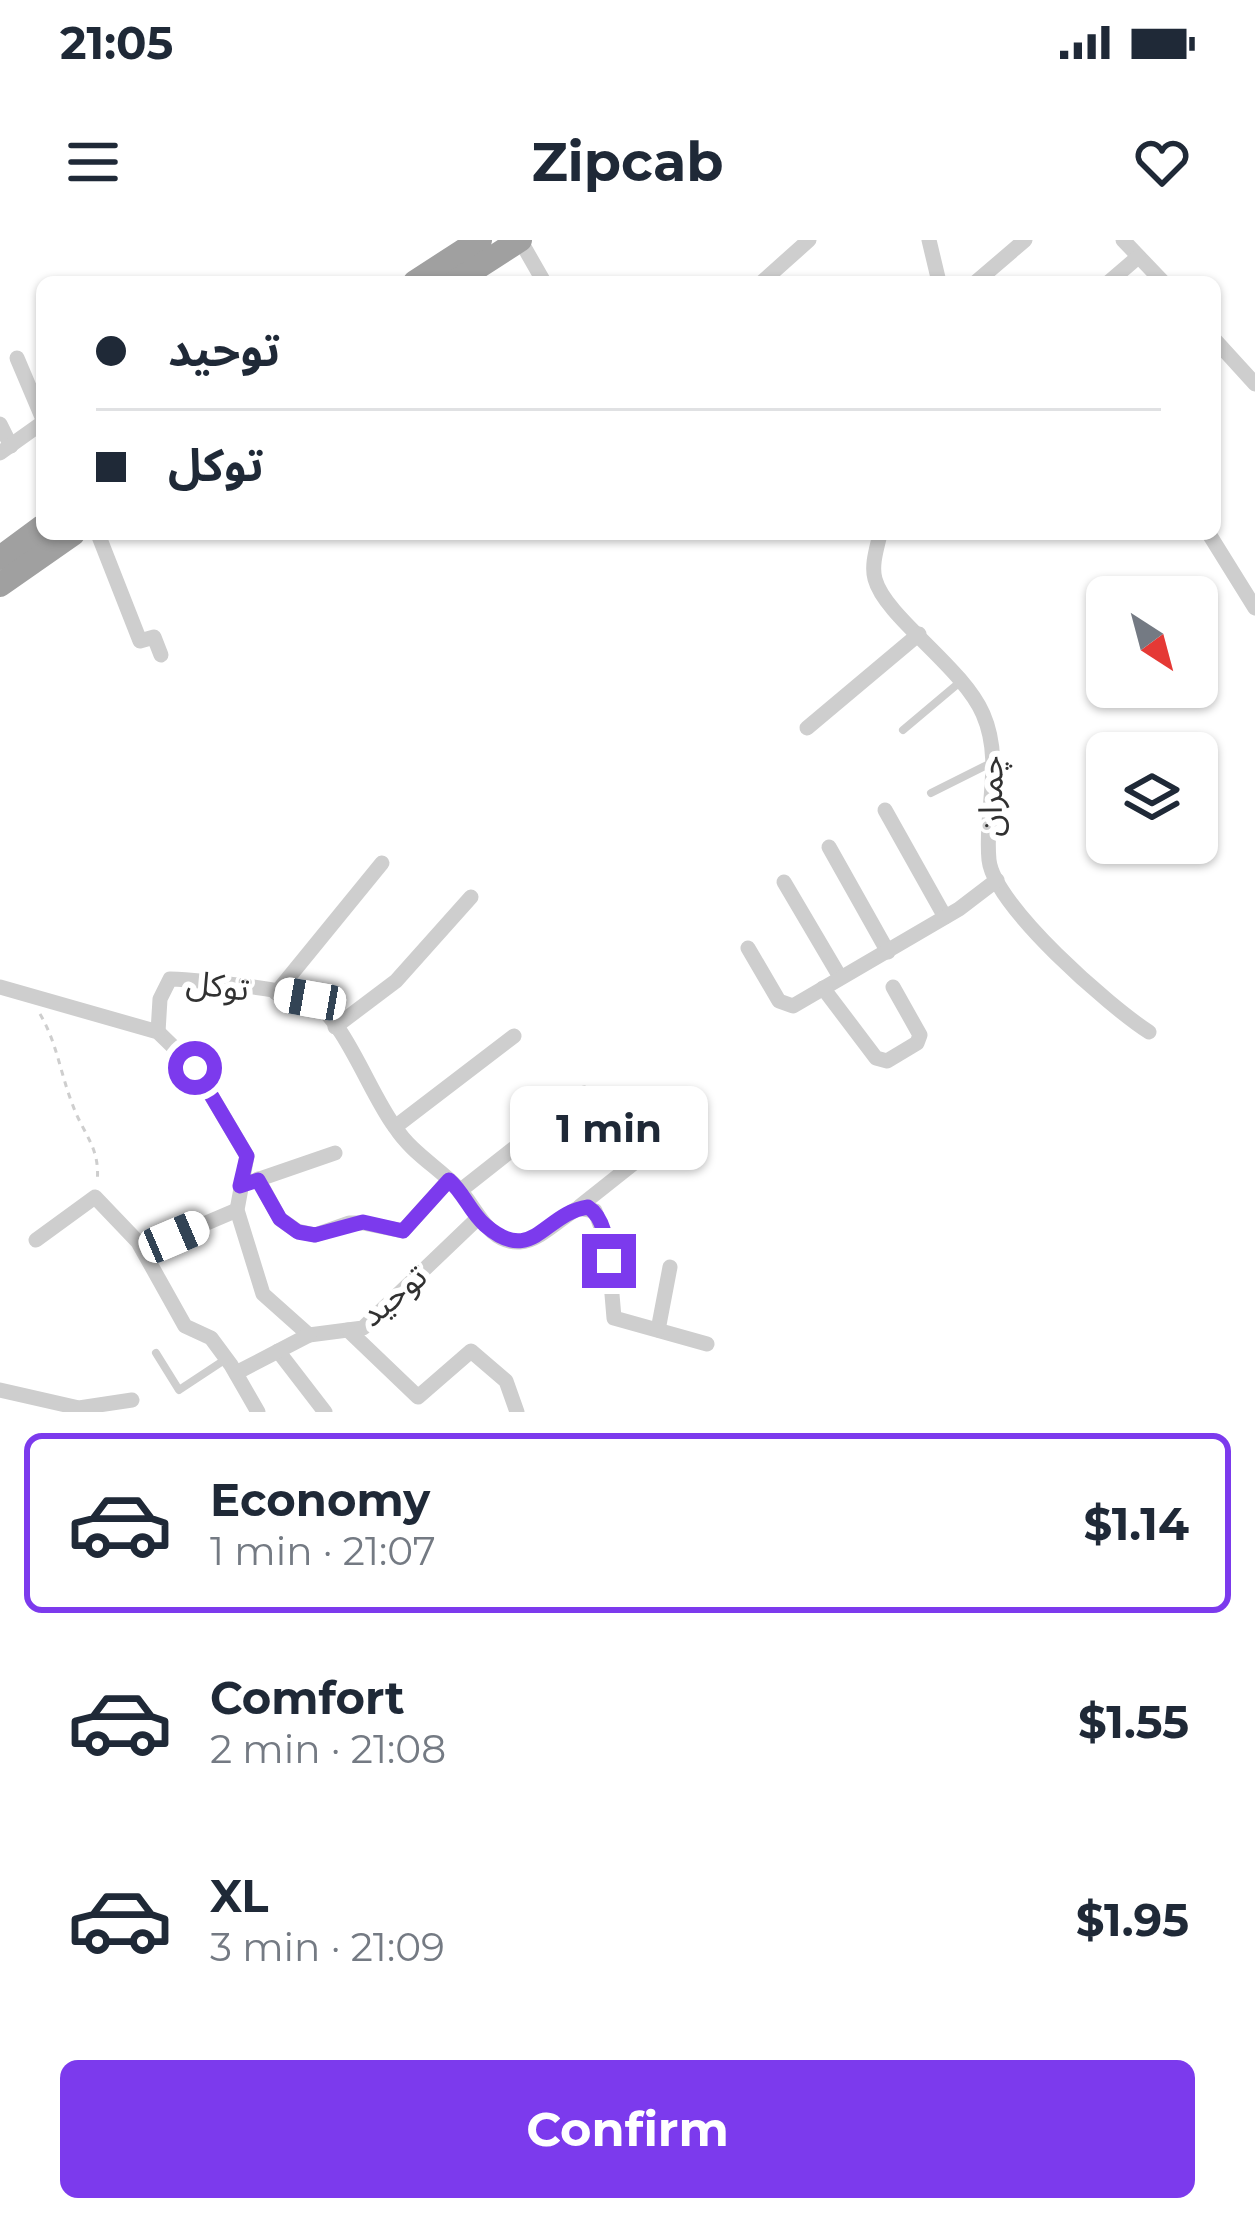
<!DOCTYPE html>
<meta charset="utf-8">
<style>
body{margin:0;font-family:Montserrat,"Noto Sans Arabic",sans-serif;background:#f6f6f7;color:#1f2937;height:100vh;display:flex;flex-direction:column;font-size:45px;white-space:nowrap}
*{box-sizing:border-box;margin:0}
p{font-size:39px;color:#747a83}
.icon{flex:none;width:66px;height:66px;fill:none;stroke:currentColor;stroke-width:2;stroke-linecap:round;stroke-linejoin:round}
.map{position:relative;height:1172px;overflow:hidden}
.drawer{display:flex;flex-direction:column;background:#fff;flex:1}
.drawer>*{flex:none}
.guide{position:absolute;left:36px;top:36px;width:1185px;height:264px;border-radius:18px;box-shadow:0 3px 9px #0004;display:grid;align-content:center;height:264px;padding:0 60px;background:#fff}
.needle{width:78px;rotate:144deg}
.controls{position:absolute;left:1086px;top:336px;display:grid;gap:24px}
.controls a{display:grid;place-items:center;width:132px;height:132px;border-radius:18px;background:#fff;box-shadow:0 3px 9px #0004;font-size:60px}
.end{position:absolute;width:54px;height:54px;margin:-27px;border:15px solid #7c3aed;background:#fff;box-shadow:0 0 0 6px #fff}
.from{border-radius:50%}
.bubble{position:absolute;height:84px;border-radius:18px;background:#fff;box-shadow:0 3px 9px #0004;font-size:39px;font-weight:700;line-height:84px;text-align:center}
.car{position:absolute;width:36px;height:72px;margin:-36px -18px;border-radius:15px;box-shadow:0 0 9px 3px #0007;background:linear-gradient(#fff 24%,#345 0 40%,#fff 0 76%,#345 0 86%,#fff 0)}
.guide b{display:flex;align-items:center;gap:42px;height:114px;font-size:45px}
.guide b+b{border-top:3px solid #e0e1e3}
.guide i{width:30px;height:30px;background:#1f2937}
ul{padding:21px 0 0;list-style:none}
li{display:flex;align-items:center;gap:36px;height:180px;margin:0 24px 18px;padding:0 36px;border:6px solid transparent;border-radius:18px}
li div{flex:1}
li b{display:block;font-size:45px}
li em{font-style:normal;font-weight:700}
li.selected{border-color:#7c3aed}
li>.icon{width:108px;height:108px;stroke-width:1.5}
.action{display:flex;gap:24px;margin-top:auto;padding:24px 60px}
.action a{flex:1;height:138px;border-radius:18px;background:#7c3aed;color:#fff;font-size:48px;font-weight:700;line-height:138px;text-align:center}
.status{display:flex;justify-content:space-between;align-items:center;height:84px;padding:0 60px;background:#fff;direction:ltr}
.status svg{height:33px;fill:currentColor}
header{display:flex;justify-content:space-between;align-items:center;height:156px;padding:0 60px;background:#fff;font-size:54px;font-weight:700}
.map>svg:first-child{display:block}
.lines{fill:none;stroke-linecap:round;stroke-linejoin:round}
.path{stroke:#cecece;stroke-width:3;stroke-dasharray:6 6;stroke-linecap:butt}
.service{stroke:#cecece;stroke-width:8}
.minor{stroke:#cecece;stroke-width:15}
.trunk{stroke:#a0a0a0;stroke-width:24}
.route{stroke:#7c3aed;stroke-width:15}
.labels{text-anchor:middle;stroke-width:12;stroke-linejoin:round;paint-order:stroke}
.street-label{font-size:33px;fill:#313131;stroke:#fff}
</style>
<div class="status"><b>21:05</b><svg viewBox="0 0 49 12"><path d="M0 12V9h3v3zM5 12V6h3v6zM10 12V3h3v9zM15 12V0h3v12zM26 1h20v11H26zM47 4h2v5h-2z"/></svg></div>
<header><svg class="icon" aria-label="menu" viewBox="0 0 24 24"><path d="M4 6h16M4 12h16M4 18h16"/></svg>Zipcab<svg class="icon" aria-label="heart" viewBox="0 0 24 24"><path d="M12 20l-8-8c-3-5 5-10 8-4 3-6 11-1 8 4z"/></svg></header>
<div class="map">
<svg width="1255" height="1172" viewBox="0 0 1255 1172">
<rect width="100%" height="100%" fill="#fff"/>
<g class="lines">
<path class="path" d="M40,774C57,803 60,832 72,863C83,895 101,907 97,943"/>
<g class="service">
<polyline points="903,490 960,442"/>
<polyline points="931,553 993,522"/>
<polyline points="156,1113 179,1150 226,1119"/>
</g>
<g class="minor">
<polyline points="520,0 544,42"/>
<polyline points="929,0 939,42"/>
<polyline points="1123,0 1163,42"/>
<polyline points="762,42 809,0"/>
<polyline points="976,42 1025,0"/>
<polyline points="1109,42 1138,17"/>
<polyline points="1215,100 1255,144"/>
<polyline points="17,118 42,177"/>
<polyline points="0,184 11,206"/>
<polyline points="0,213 42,183"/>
<polyline points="98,294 140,401 154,397 161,415"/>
<path d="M880,294C877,308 871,325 875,339C885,377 963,427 983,474C1004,522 984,571 989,620C994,666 1110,767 1149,792"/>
<polyline points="1209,294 1255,368"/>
<polyline points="807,488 919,394"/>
<polyline points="885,570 945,677"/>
<polyline points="829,607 888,712"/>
<polyline points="784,642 840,737"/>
<polyline points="748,708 779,761 793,766 959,669 997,640"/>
<polyline points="0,747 158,792 195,828 247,916 237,970 263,1054 309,1095 363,1088 478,978"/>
<polyline points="823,748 876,818 887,821 917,803 920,795 893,747"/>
<polyline points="276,753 382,623"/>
<polyline points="335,787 396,741 471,657"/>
<path d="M158,792L160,759L170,739C195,740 294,749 312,760C346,783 370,854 395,887"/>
<path d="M514,796L395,887C411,912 436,926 457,947C476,965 487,1004 520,1002C539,1001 561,978 578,968L595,971L608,1007L614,1078L707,1104"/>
<polyline points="258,939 280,979 297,991 315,995 349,983 363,983 403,991 449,940"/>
<polyline points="254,941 335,913"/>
<polyline points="461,950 584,853"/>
<polyline points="580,966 643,916"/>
<polyline points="36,1000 95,957 138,1002 185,1086 211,1098 231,1125 258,1172"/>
<polyline points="143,1010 237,970"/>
<polyline points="348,1090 418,1157 471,1111 506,1141 517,1172"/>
<polyline points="658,1090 670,1027"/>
<polyline points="278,1111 325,1172"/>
<polyline points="236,1133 309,1095"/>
<polyline points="0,1150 79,1168 132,1160"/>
</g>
<g class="trunk">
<polyline points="415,42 480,0"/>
<polyline points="455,42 520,0"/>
<polyline points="0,318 42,287"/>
<polyline points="0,345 73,294"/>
</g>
</g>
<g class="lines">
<path class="route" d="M195,828L247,916L240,946L258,940L280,979L298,992L315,995L363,982L403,991L449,940C464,953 470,972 485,985C533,1027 544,973 588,967C604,977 607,1003 609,1021"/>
</g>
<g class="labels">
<g class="street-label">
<text transform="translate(990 556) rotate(-89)" y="12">چمران</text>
<text transform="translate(218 745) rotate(7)" y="12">توکل</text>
<text transform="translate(393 1055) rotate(-40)" y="12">توحید</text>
</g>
</g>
</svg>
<div class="controls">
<a><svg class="needle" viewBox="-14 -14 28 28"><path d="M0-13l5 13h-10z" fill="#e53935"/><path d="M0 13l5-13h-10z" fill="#747a83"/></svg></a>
<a><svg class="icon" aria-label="layers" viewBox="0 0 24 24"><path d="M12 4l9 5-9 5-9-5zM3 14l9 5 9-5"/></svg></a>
</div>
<i class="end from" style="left:195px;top:828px"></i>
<i class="end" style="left:609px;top:1021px"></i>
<div class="bubble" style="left:510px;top:846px;width:198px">1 min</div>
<i class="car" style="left:310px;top:759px;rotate:280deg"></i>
<i class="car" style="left:174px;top:997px;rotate:67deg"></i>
<div class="guide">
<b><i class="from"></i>توحید</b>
<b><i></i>توکل</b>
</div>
</div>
<section class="drawer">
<ul>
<li class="selected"><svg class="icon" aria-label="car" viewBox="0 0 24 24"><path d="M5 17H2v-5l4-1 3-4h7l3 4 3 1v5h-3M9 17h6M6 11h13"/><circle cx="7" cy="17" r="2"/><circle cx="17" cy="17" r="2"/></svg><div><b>Economy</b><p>1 min · 21:07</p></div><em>$1.14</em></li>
<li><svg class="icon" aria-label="car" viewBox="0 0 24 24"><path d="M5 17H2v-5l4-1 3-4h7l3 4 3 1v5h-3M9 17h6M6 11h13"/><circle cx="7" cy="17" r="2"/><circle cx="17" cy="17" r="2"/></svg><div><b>Comfort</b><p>2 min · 21:08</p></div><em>$1.55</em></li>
<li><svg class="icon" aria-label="car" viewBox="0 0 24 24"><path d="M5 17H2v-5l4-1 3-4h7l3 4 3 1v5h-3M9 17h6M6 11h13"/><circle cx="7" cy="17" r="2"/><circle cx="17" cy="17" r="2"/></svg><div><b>XL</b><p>3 min · 21:09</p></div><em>$1.95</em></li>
</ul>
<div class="action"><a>Confirm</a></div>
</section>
